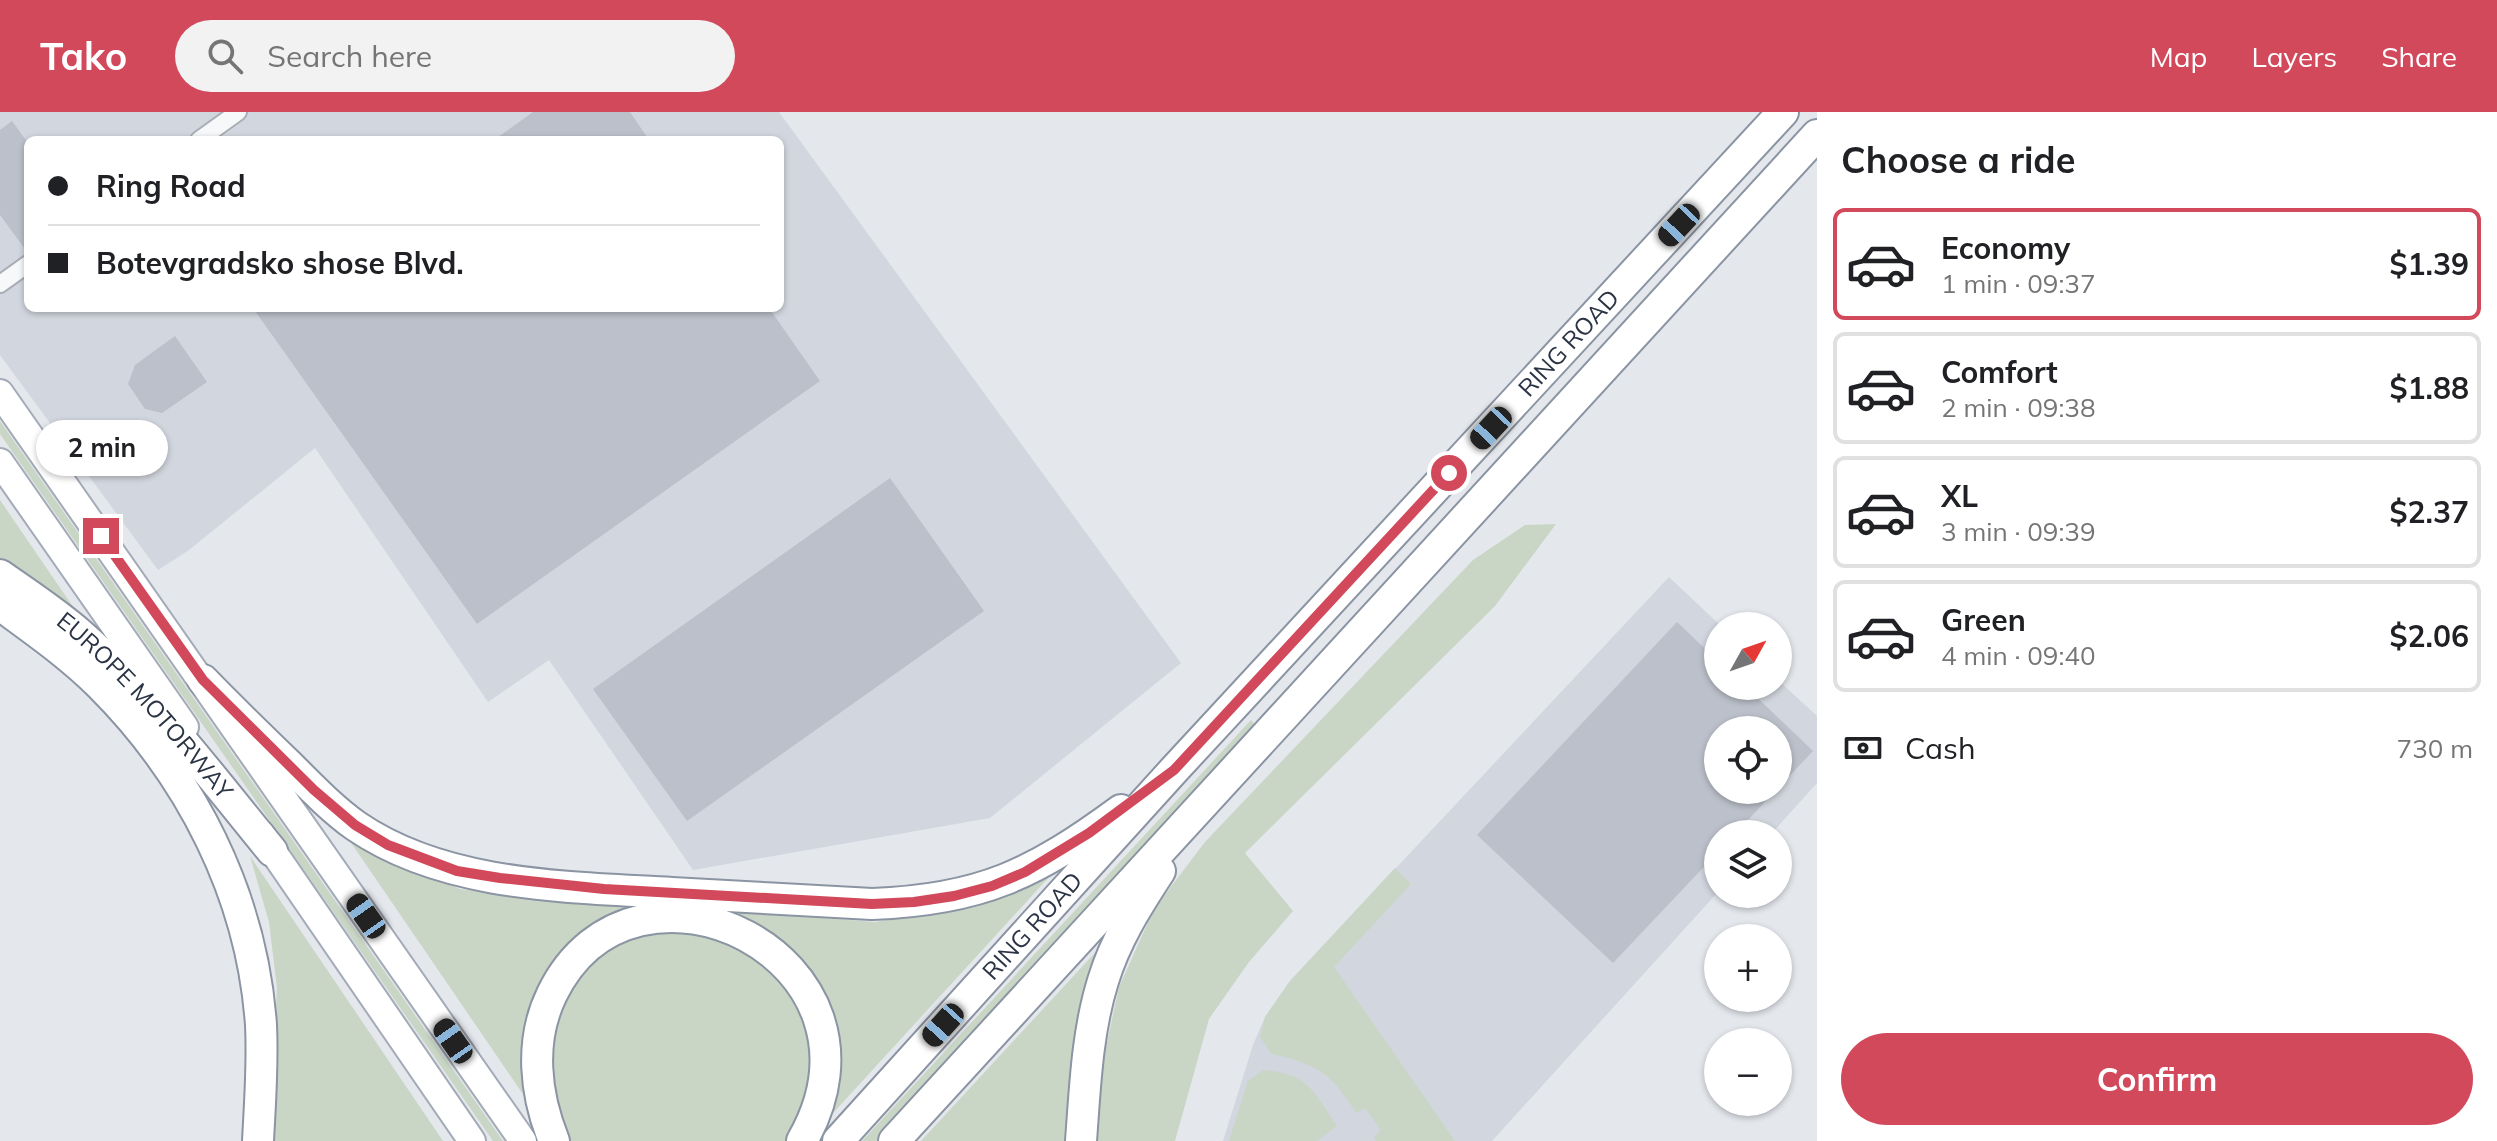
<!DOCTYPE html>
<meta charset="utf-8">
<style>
body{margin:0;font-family:Mulish,sans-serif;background:#f2f2f2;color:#202124;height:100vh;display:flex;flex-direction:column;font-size:30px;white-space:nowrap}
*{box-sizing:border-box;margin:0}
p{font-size:26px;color:#757577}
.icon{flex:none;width:44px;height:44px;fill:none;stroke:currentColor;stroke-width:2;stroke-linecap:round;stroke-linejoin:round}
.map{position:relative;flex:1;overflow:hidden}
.panel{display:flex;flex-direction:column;background:#fff;width:680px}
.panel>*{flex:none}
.guide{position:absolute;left:24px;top:24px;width:760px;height:176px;border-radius:12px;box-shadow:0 2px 6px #0004;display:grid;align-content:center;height:176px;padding:0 24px;background:#fff}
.needle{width:52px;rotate:50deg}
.fabs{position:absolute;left:1704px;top:500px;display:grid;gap:16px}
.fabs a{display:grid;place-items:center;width:88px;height:88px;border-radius:50%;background:#fff;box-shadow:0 2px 6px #0004;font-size:40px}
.end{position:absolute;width:36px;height:36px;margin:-18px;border:10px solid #d1495b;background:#fff;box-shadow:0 0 0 4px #fff}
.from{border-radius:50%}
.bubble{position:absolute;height:56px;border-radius:28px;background:#fff;box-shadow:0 2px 6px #0004;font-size:26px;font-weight:700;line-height:56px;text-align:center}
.car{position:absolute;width:24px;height:48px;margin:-24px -12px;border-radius:10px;box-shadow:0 0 6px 2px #0007;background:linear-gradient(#222 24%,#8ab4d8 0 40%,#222 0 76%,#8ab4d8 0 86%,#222 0)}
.guide b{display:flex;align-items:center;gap:28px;height:76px;font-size:30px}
.guide b+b{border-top:2px solid #e0e0e0}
.guide i{width:20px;height:20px;background:#202124}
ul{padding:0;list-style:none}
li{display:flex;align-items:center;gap:24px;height:112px;margin:0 16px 12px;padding:0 8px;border:4px solid #e0e0e0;border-radius:12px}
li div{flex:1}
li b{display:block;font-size:30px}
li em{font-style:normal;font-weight:700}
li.selected{border-color:#d1495b}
li>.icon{width:72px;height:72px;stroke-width:1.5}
h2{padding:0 24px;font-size:36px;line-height:96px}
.pay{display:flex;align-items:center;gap:20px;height:88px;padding:0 24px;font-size:30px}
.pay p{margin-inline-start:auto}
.action{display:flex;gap:16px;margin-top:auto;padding:16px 24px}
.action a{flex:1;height:92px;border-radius:48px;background:#d1495b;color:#fff;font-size:32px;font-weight:700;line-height:92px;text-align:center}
header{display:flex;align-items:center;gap:48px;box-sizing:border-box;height:112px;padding:0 40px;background:#d1495b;color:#fff}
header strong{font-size:38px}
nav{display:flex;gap:44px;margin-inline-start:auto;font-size:28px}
.search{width:560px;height:72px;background:#f2f2f2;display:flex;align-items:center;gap:20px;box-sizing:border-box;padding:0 28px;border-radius:44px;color:#757577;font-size:30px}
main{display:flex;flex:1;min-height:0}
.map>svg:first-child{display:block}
.built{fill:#d2d6de;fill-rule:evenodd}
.green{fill:#c9d6c5}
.building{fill:#bbc0ca}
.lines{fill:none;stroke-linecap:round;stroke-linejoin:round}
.street-casing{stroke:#a9aeb7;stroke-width:20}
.primary-casing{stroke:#a3abb8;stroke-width:30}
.highway-casing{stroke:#8b94a3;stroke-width:34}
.street{stroke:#f7f8fa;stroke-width:16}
.primary{stroke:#fff;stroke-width:26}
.highway{stroke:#fff;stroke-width:30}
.route{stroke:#d1495b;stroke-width:10}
.labels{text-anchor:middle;stroke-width:6;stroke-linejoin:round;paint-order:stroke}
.street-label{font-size:24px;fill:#2b3445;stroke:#f4f6f9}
</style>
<header>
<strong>Tako</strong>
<div class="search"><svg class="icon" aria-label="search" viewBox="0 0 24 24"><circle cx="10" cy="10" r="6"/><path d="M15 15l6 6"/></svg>Search here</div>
<nav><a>Map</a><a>Layers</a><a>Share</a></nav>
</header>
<main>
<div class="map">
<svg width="1817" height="1029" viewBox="0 0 1817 1029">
<rect width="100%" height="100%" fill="#e4e7ec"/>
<g class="built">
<path d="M0,0H779L1181,551L990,706L693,758L549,548L488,590L315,336L189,438L158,458L0,243ZM28,28H780V196H28Z"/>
<path d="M1669,465L1721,514H1718V574H1778V568L1817,604V671L1771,722H1718V780L1492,1029H1223L1253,933L1265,905L1290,869ZM1718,618H1778V678H1718Z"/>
</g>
<g class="green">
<polygon points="0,309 503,1029 493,1029 0,322"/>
<polygon points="0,388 82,508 0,448"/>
<polygon points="1556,412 1495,494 1245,741 1293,799 1249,850 1209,907 1175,1029 1097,1029 1102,954 1119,875 1154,797 1205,730 1473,448 1525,413"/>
<polygon points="1251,608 1258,616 876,1029 862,1029"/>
<polygon points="341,716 377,744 460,777 572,792 644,795 569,839 527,988"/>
<polygon points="250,744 443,1029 269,1029 277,876 269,810"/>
<path d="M1395,756L1411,772L1334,855L1455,1029H1376L1374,1025L1381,1018L1365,996L1356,1001C1331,961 1319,953 1272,942L1260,925L1265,905L1290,869Z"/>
<path d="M1050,764L824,1011C829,994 838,975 839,957C844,910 819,860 783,831C765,817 742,808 722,798L875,810L984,792Z"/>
<polygon points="687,817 766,845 812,918 814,962 792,1029 568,1029 552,993 552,910 571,873 603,839 644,821"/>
<polygon points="1116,818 1075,1029 921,1029"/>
<path d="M1263,958C1309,962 1313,979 1337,1014L1317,1029H1229L1248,969Z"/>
</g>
<g class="building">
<polygon points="533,0 630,0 649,28 494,28"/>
<polygon points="12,9 28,31 28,141 0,103 0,18"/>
<polygon points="253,196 769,196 820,269 477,512"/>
<polygon points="175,224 207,270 162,301 145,297 128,272 135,253"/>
<polygon points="890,366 984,499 687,709 593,577"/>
<polygon points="1677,510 1718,549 1718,574 1745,574 1813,639 1778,676 1778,618 1718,618 1718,678 1776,678 1735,722 1718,722 1718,740 1613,851 1477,723"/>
</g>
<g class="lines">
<defs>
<g id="street">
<polyline points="199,28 238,0"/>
<polyline points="0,172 28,152"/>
</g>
<g id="primary">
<polyline points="0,281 523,1029"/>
<polyline points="0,350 185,615"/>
<polyline points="261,722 472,1029"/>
</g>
<g id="highway">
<path id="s1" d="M0,463C27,482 55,500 80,522C152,585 211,665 272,739"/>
<path d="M0,493C34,518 70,543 100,573C191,664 252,783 261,913C263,952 260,990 258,1029"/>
<path d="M203,568C231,597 260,625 289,653C310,674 332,697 356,714C445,775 568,775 672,781C739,785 805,788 872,792C981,788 1034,762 1121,698"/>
<path d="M554,1029C535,982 529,929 552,882C634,714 906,847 802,1029"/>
<path id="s2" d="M838,1029L1174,658L1783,0"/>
<polyline points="894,1029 1817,23"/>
<path d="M1081,1029C1085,976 1087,920 1103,869C1115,829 1137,794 1160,759"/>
</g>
</defs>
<use href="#street" class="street-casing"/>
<use href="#primary" class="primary-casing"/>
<use href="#highway" class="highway-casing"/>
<use href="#street" class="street"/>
<use href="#primary" class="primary"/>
<use href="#highway" class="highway"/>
</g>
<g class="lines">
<polyline class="route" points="101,424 203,568 314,678 355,713 388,733 457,759 500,766 604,777 872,792 914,790 954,784 992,774 1025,760 1089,721 1174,658 1449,361"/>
</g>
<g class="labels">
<g class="street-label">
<text dy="8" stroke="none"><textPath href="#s2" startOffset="1082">RING ROAD</textPath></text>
<text dy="8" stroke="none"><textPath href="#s1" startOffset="196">EUROPE MOTORWAY</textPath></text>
<text dy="8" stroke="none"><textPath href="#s2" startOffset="290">RING ROAD</textPath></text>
</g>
</g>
</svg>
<div class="fabs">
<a><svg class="needle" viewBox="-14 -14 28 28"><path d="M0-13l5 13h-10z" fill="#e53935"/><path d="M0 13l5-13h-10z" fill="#757577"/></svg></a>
<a><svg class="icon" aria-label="locate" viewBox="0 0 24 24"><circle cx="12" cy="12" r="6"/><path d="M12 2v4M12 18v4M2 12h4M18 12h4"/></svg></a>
<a><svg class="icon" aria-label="layers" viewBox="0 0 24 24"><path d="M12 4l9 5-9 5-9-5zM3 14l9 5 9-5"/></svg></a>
<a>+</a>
<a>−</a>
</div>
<i class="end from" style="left:1449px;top:361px"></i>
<i class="end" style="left:101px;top:424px"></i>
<div class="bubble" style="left:36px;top:308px;width:132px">2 min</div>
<i class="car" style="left:1679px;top:113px;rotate:223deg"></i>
<i class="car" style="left:1491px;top:316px;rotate:223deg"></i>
<i class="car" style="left:366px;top:804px;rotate:325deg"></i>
<i class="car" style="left:943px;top:913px;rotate:222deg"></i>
<i class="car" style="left:453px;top:929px;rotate:325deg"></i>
<div class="guide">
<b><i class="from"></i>Ring Road</b>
<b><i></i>Botevgradsko shose Blvd.</b>
</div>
</div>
<section class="panel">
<h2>Choose a ride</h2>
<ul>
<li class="selected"><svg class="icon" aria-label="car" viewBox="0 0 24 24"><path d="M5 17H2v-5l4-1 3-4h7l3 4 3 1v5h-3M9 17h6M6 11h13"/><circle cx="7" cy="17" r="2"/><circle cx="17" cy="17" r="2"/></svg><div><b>Economy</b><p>1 min · 09:37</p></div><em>$1.39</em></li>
<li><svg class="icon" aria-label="car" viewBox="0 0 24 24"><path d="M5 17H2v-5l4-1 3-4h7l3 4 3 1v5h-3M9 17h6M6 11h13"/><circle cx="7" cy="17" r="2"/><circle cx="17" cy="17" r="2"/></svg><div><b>Comfort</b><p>2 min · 09:38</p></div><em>$1.88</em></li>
<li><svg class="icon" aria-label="car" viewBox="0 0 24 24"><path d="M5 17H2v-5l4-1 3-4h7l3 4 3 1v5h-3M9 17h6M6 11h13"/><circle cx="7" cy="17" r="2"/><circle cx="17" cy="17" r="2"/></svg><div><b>XL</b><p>3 min · 09:39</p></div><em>$2.37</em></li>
<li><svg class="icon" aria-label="car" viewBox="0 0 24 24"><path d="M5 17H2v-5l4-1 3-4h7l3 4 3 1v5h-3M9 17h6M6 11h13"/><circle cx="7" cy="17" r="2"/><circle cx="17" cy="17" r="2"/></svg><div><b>Green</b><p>4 min · 09:40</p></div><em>$2.06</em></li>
</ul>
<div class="pay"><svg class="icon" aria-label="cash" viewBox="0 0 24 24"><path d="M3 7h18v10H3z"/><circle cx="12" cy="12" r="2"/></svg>Cash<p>730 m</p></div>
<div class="action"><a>Confirm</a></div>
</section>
</main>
